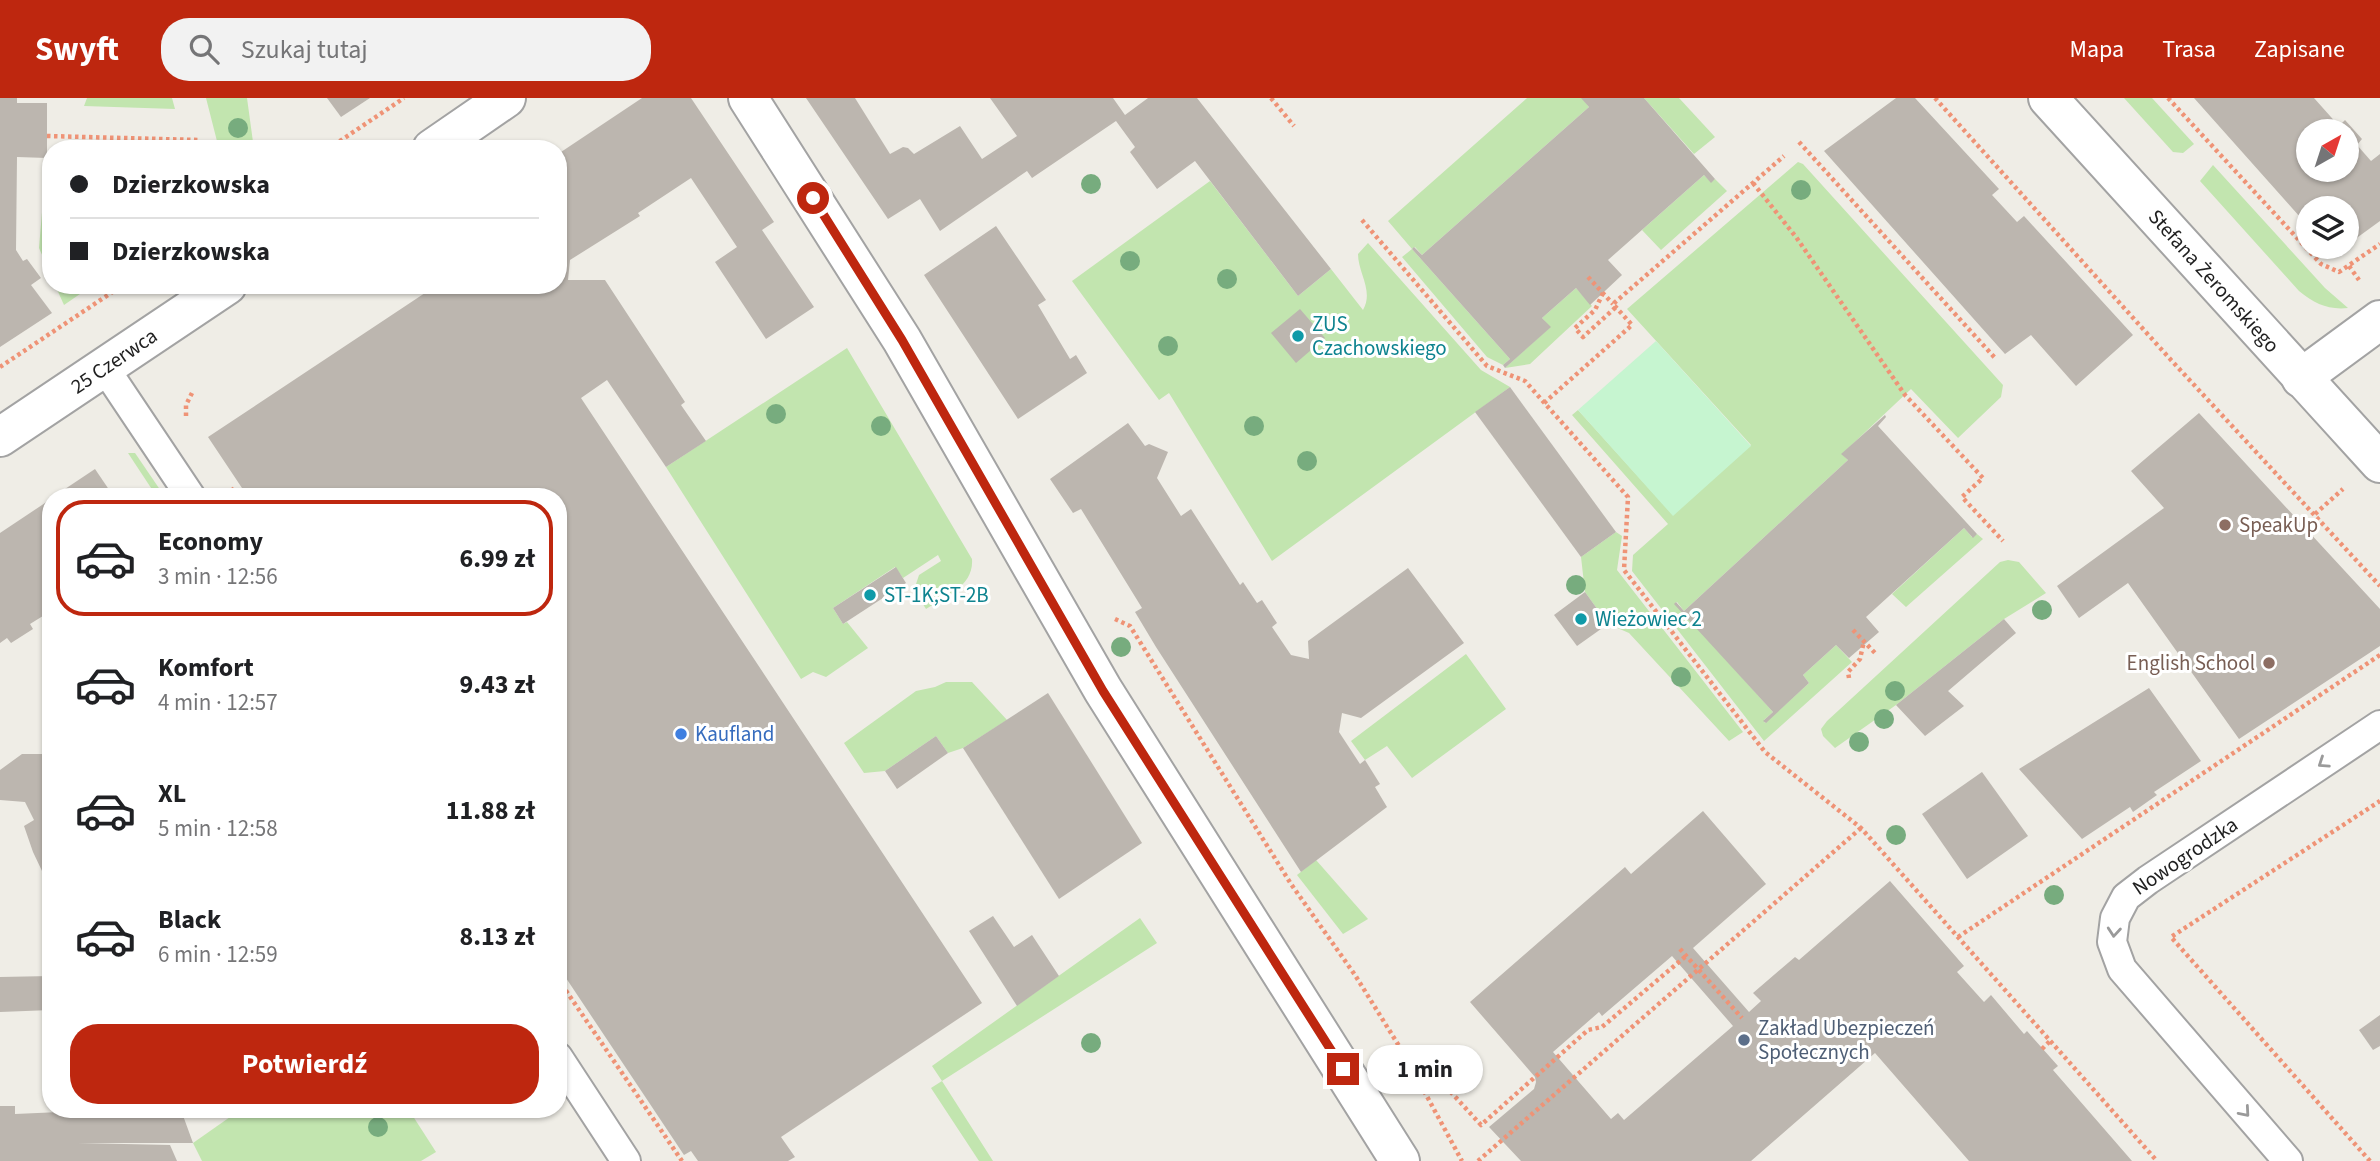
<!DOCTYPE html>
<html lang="pl">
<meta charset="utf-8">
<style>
body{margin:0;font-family:"Source Sans 3",sans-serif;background:#f2f2f2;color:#202124;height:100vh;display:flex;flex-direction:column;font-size:26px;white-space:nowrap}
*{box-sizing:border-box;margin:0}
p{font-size:23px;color:#757577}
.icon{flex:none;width:38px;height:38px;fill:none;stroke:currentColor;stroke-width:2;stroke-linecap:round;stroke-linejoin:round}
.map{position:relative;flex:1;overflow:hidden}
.panel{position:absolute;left:42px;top:390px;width:525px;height:630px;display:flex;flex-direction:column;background:#fff;border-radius:28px;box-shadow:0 2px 5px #0004}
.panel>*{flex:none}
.guide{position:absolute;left:42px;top:42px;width:525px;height:154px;border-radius:28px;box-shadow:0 2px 5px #0004;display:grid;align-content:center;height:154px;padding:0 28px;background:#fff}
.needle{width:46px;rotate:39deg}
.tools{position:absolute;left:2296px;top:21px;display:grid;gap:14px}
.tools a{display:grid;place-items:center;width:63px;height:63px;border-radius:50%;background:#fff;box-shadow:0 2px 5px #0004;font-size:35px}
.end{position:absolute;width:32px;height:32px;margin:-16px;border:9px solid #be270f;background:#fff;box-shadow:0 0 0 4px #fff}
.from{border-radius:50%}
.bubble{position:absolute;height:49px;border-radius:24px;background:#fff;box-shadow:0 2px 5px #0004;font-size:23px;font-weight:700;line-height:49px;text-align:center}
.guide b{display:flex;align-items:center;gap:24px;height:66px;font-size:26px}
.guide b+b{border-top:2px solid #e0e0e0}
.guide i{width:18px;height:18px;background:#202124}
ul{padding:12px 0 0;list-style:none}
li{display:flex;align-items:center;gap:21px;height:116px;margin:0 14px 10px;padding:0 14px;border:4px solid transparent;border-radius:28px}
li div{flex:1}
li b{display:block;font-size:26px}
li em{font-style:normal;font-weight:700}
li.current{border-color:#be270f}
li>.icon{width:63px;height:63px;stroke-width:1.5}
.button{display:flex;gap:14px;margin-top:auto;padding:14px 28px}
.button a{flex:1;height:80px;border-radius:28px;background:#be270f;color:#fff;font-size:28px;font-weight:700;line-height:80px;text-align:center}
header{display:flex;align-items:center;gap:42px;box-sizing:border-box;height:98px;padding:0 35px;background:#be270f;color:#fff}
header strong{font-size:33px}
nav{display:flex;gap:38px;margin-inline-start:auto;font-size:24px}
.search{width:490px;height:63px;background:#f2f2f2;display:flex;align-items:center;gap:18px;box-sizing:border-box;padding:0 24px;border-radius:28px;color:#757577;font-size:26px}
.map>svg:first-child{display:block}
.grass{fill:#c2e5af}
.park{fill:#c6f5d0}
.building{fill:#bcb6af;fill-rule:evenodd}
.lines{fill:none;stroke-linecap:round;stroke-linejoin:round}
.service-casing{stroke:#a3a3a3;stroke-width:32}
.minor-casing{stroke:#a3a3a3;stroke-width:42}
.tertiary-casing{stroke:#a3a3a3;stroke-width:42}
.path{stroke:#ef9376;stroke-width:4.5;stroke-dasharray:3.5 3.5;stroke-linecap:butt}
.service{stroke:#fff;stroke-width:28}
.minor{stroke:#fff;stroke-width:38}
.tertiary{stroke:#fff;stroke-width:38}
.tree{fill:#77ac7e}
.oneway{stroke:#9a9a9a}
.route{stroke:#be270f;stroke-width:9}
.culture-dot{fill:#0f9aa8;stroke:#fff;stroke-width:2.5}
.education-dot{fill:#8d6e63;stroke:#fff;stroke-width:2.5}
.shop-dot{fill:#3f7fe0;stroke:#fff;stroke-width:2.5}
.service-dot{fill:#5c6f8a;stroke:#fff;stroke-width:2.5}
.labels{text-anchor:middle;stroke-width:6;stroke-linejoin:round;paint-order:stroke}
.street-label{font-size:21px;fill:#1f1f1f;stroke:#fff}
.culture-label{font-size:21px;fill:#0d838f;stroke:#fff;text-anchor:start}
.education-label{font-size:21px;fill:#785e54;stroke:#fff;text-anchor:start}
.shop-label{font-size:21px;fill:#366cbe;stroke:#fff;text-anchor:start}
.service-label{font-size:21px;fill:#4e5e75;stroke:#fff;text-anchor:start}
</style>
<header>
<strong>Swyft</strong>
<div class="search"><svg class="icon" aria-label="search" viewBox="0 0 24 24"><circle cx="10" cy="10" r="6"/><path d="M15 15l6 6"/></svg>Szukaj tutaj</div>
<nav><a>Mapa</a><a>Trasa</a><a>Zapisane</a></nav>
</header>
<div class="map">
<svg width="2380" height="1063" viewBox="0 0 2380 1063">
<rect width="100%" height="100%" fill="#efede6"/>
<g class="grass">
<polygon points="87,0 172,0 175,11 84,8"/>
<polygon points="206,0 247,0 253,44 303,45 295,51 219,51"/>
<polygon points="1527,0 1582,0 1589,9 1422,157 1415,149 1412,151 1510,261 1503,267 1487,259 1402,159 1412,151 1388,123"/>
<polygon points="1644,0 1679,0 1715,39 1694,56"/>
<polygon points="2124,0 2152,0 2194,46 2183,55 2173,54"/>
<polygon points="1798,64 1803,66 2003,287 2001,299 1958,340 1911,291 1842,356 1848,362 1684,513 1677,504 1675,505 1773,614 1764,622 1765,625 1809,585 1803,577 1836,547 1852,564 1764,643 1632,473 1633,457 1668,426 1572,317 1578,312 1673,417 1751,347 1627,211"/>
<path d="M2213,67L2325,190L2348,210C2328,212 2315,206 2299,193L2200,83Z"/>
<polygon points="1704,77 1711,84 1715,81 1727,93 1661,152 1642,132"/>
<polygon points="45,78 51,78 51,177 39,150"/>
<path d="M1210,83L1298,198L1331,171L1363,212C1374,193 1358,175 1358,156L1368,145L1481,272L1510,289L1272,463L1169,295L1159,302L1072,183Z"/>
<polygon points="55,187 93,187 64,207"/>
<polygon points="1576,190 1592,208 1530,266 1505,270 1550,229 1542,220"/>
<path d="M847,250L972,461C974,488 946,498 926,511L914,492L919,477L941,463L938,457L903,480L895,469L833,510L843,526L847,524L868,550L826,579L813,574L801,581L666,369Z"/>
<polygon points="128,355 135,355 165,399 157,399"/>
<polygon points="1964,430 1972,439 1977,436 1983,441 1906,509 1892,496"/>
<polygon points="1616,434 1622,438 1617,472 1743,634 1729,643 1629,535 1608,526 1585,494 1581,459"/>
<polygon points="2008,462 2019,464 2046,495 2004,521 1896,607 1835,650 1823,638 1821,631 1827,623 2000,464"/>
<polygon points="1466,556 1506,611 1412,680 1387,648 1365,662 1351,643"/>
<polygon points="946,584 972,584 1007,622 963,650 948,655 936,638 885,673 864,675 844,645 916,593 935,589"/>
<polygon points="1316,762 1368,821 1343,836 1297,777"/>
<polygon points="1140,820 1157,845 942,983 993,1063 979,1063 931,990 942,983 932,968"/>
<polygon points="240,1012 409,1012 436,1054 421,1063 202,1063 193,1045"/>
</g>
<polygon class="park" points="1656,243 1751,348 1673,418 1578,312"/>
<g class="building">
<polygon points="0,0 17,0 17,5 47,5 47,60 17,59 16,152 23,163 27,161 41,180 31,187 52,215 0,249"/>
<polygon points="327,0 370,0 341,19"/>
<polygon points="642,0 691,0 774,124 762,132 814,209 766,241 715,164 737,149 691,80 638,115 640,118 570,162 568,182 605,182 685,304 681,307 706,343 666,369 607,282 581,300 982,905 781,1039 795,1059 788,1063 698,1063 691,1053 684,1057 558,868 558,399 248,399 208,339 437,187 558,187 558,56"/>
<polygon points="806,0 855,0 890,56 903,49 908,50 914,56 960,28 982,61 1017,38 990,0 1113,0 1125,17 1148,0 1197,0 1331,171 1298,198 1195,63 1157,91 1130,54 1135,49 1116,23 1032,80 1027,73 940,133 920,101 888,121"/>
<polygon points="1581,0 1644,0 1715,81 1711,85 1704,77 1608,162 1622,177 1590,207 1576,190 1542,220 1551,229 1505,270 1503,267 1510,261 1412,151 1414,149 1422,157 1589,9"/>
<polygon points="1896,0 1915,0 1999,91 1992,97 2017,124 2024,118 2133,237 2076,288 2031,237 2005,256 1824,53"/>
<path d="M2194,0H2314L2339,28L2345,22L2362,41L2357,47L2371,63L2380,56V123L2347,147V110H2308V128ZM2308,33H2347V72H2308Z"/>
<polygon points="996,128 1046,202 1038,207 1070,261 1076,257 1087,275 1018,321 924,177"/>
<polygon points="1300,211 1325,240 1296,265 1271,235"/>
<polygon points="1510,289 1616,434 1581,459 1475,314"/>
<polygon points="2199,315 2380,511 2380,548 2239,641 2128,485 2079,520 2057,488 2164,410 2131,373"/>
<polygon points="1885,317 1886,319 1878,328 1977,436 1973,440 1964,430 1866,519 1879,534 1849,560 1836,547 1803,577 1809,585 1766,625 1763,623 1773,614 1674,506 1676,504 1684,513 1848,362 1841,356"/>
<polygon points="1128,325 1145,348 1149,346 1168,354 1157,380 1181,418 1191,411 1240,487 1243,484 1257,505 1262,502 1277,525 1272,529 1291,557 1309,561 1308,543 1408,470 1464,545 1361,620 1342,615 1339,634 1360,666 1365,662 1380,686 1375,689 1387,709 1301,774 1156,549 1135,514 1142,510 1081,411 1073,415 1050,381"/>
<polygon points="95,371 114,399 53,399"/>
<polygon points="51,401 51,513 30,526 33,531 11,545 7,540 0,545 0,435"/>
<polygon points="896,469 906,485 843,526 833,510"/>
<polygon points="1585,494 1608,526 1577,548 1554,517"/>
<polygon points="2004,521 2016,535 1948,593 1964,608 1925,638 1896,607"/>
<polygon points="2149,590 2201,663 2154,694 2157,697 2133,714 2130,709 2082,741 2019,671"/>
<polygon points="1048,595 1142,745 1059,801 963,650"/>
<polygon points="936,638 948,655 897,691 885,673"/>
<polygon points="22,656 51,656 51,792 33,754 24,728 34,722 25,704 0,702 0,672"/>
<polygon points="1982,674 2028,738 1967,781 1922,716"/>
<path d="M1703,713L1766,786L1693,850L1749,914L1761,903L1753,895L1795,859L1799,862L1890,783L1964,868L1957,874L1984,904L1991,897L2024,936L2027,933L2058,968L2053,972L2132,1063H1969L1875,955L1751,1063H1521L1489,1029L1534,991L1536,984L1535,979L1470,904L1625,769L1631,776ZM1672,858L1733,928L1624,1022L1618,1015L1611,1021L1553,954L1599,914L1602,918Z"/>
<polygon points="993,818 1014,849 1032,837 1059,878 1017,908 969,833"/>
<polygon points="51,878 51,912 0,914 0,879"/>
<polygon points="2380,917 2380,948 2373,952 2359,932"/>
<polygon points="0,1008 15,1008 15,1016 105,1012 181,1012 193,1045 78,1045 170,1047 177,1063 0,1063"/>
</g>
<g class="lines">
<defs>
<g id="service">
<polyline points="104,269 191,399"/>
<polyline points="558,959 626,1063"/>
<polyline points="2288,1063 2122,871 2112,844 2115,820 2126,799 2148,782 2380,627"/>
</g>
<g id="minor">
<polyline points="748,0 902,242 1103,592 1400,1063"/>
<polyline points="2301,280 2380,222"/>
</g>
<g id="tertiary">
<polyline points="2048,0 2380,365"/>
<polyline points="432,51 506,0"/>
<polyline points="0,339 227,187"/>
</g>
</defs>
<use href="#service" class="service-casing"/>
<use href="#minor" class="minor-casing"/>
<use href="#tertiary" class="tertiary-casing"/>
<g class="path">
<polyline points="1271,0 1294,28"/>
<polyline points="1935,0 2171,262 2380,488"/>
<polyline points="2168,0 2321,166 2339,174 2380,146"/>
<polyline points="47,38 199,42"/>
<polyline points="1799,44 1995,260"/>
<polyline points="328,51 404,0"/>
<polyline points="1753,85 1796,139 1905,297 1983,380 1962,399 2003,443"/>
<polyline points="1362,122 1487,268 1525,283 1628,399 1624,472 1765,654 1861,730 2157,1063"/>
<polyline points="2349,168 2359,182"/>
<polyline points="1588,179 1613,206"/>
<polyline points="1603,195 1595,212 1575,230 1583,239 1616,209"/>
<polyline points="0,269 123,187"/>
<polyline points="1544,305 1632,227 1613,206 1784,58"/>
<polyline points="186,318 186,307 192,295"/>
<polyline points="231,390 237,399"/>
<polyline points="2315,416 2343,391"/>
<polyline points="1115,521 1130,528 1291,786 1355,877 1404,956 1462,1063"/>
<polyline points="1853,532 1876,556"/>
<polyline points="1849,580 1848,574 1860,561 1864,543"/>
<polyline points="1958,839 2380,557"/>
<polyline points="1680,851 1742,920"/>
<polyline points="558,881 682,1063"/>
<polyline points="2042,951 2050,943"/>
<polyline points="1404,956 1416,956 1481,1027 1588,932 1602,929 1686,858"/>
<polyline points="1478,1063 1861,730"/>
<polyline points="2370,1063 2171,839 2380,703"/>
</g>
<use href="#service" class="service"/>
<use href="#minor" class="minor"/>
<use href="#tertiary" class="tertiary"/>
</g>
<g class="tree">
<circle cx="238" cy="30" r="10"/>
<circle cx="1091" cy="86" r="10"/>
<circle cx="1801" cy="92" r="10"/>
<circle cx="1130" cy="163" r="10"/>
<circle cx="1227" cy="181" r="10"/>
<circle cx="1168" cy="248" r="10"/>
<circle cx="776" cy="316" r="10"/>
<circle cx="881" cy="328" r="10"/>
<circle cx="1254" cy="328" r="10"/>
<circle cx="1307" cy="363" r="10"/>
<circle cx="1576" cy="487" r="10"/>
<circle cx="2042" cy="512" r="10"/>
<circle cx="1121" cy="549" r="10"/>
<circle cx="1681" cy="579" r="10"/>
<circle cx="1895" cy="593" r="10"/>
<circle cx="1884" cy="621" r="10"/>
<circle cx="1859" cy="644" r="10"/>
<circle cx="1896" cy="737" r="10"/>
<circle cx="2054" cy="797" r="10"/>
<circle cx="1091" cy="945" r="10"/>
<circle cx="378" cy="1029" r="10"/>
</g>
<defs><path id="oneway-chevron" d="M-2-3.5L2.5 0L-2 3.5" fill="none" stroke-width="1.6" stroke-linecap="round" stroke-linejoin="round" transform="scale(1.75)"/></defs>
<g class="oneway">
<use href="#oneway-chevron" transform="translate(2323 665) rotate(146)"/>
<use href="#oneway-chevron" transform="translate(2114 834) rotate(95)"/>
<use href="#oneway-chevron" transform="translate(2245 1014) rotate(49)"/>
</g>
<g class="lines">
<polyline class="route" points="813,100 902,242 1103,593 1343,971"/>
</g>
<g class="culture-dot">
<circle cx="1298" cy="238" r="7"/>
<circle cx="870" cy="497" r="7"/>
<circle cx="1581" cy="521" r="7"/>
</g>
<g class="education-dot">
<circle cx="2225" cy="427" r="7"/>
<circle cx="2269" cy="565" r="7"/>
</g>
<circle class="shop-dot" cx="681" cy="636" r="7"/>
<circle class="service-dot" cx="1744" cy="942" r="7"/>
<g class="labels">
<g class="street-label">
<text transform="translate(2214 183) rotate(48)" y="7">Stefana Żeromskiego</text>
<text transform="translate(114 263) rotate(-34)" y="7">25 Czerwca</text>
<text transform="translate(2185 758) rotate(-34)" y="7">Nowogrodzka</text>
</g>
<g class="culture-label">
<text x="1312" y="233">ZUS<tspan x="1312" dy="24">Czachowskiego</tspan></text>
<text x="884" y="504">ST-1K;ST-2B</text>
<text x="1595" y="528">Wieżowiec 2</text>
</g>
<g class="education-label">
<text x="2239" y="434">SpeakUp</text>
<text x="2255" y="572" text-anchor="end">English School</text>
</g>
<g class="shop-label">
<text x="695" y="643">Kaufland</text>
</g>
<g class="service-label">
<text x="1758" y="937">Zakład Ubezpieczeń<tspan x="1758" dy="24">Społecznych</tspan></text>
</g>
</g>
</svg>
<div class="tools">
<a><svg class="needle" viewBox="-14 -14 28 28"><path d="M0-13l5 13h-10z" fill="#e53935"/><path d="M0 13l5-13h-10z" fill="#757577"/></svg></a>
<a><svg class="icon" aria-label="layers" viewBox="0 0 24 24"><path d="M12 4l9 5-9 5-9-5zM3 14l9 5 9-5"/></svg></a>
</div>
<i class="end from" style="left:813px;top:100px"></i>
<i class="end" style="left:1343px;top:971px"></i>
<div class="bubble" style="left:1367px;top:947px;width:116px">1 min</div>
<div class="guide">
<b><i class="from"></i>Dzierzkowska</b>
<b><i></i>Dzierzkowska</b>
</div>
<section class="panel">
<ul>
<li class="current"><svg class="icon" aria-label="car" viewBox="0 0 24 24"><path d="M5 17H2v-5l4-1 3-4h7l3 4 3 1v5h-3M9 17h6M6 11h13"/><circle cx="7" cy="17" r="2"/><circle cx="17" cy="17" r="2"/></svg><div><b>Economy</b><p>3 min · 12:56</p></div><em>6.99 zł</em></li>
<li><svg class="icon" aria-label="car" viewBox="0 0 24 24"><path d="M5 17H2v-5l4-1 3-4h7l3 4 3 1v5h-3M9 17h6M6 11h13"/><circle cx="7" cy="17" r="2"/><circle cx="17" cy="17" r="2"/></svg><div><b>Komfort</b><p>4 min · 12:57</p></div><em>9.43 zł</em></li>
<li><svg class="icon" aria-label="car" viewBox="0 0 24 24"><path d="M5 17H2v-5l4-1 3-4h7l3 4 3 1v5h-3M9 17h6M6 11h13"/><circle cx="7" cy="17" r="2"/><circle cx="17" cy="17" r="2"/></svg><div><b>XL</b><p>5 min · 12:58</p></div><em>11.88 zł</em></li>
<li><svg class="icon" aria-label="car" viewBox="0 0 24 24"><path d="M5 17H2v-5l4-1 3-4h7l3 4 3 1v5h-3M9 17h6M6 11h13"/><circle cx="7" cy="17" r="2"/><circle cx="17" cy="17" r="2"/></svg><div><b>Black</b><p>6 min · 12:59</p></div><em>8.13 zł</em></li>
</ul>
<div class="button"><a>Potwierdź</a></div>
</section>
</div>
